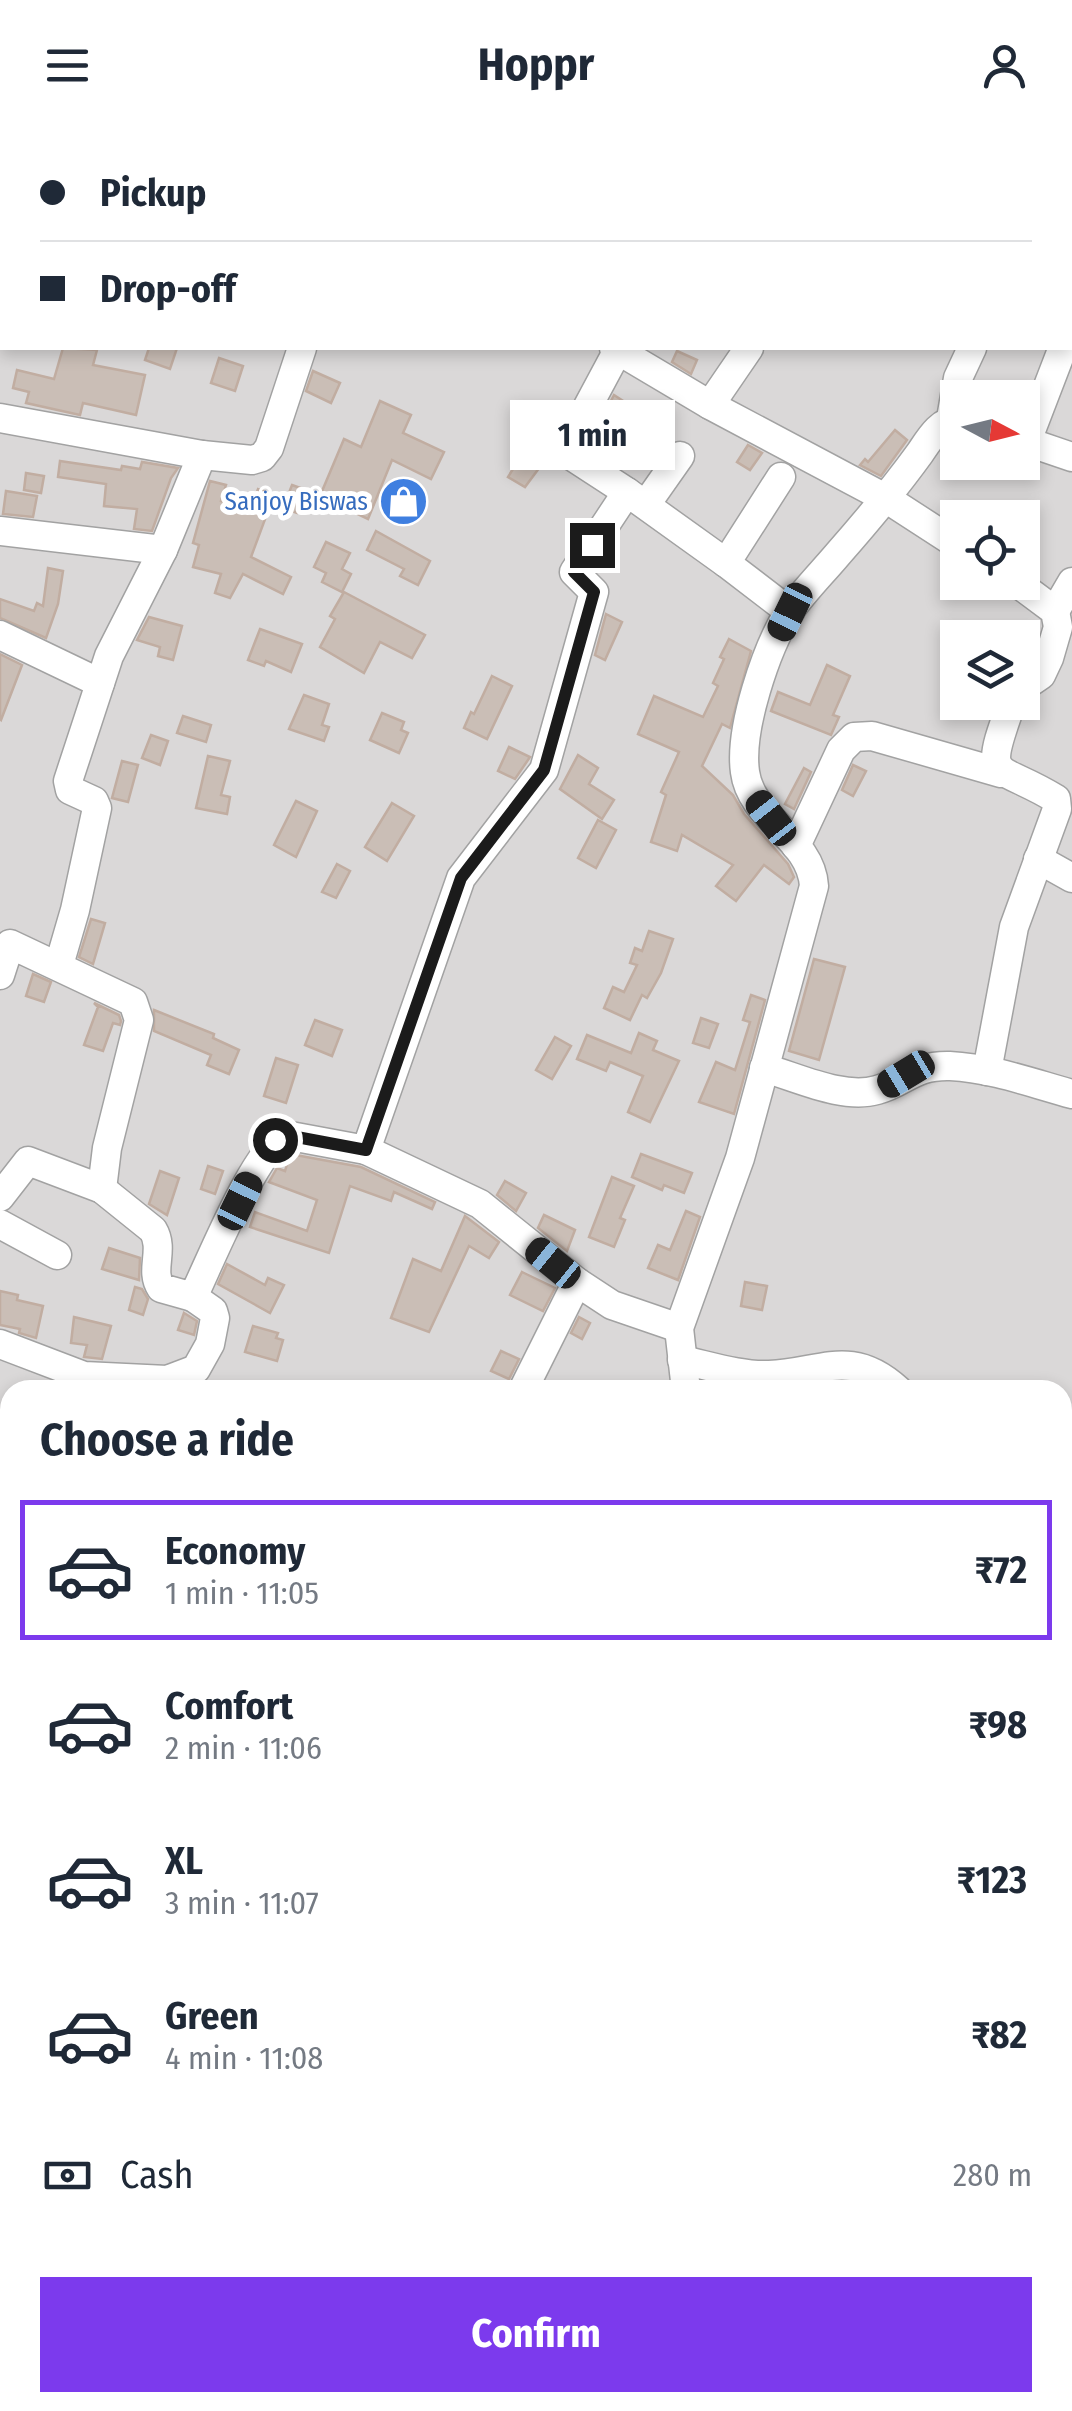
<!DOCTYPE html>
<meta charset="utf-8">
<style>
body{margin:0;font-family:"Fira Sans Condensed",sans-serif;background:#f6f6f7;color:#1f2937;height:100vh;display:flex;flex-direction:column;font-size:38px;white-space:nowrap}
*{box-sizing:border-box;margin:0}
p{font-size:32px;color:#747a83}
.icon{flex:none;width:55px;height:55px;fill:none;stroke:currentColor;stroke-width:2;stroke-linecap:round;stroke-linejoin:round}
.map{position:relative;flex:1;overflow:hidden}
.side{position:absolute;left:0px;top:1250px;width:1072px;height:1032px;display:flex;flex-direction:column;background:#fff;border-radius:30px 30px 0 0;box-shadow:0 5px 15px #0003}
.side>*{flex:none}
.banner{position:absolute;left:0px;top:0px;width:1072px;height:220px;box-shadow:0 5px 15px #0003;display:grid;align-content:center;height:220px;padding:0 40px;background:#fff}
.needle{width:65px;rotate:97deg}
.controls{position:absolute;left:940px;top:250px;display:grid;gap:20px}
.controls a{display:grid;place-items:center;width:100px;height:100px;border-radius:0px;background:#fff;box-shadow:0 5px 15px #0003;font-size:50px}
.end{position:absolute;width:45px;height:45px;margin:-22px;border:12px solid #1b1b1b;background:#fff;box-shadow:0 0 0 5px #fff}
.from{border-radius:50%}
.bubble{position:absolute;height:70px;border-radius:0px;background:#fff;box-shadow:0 5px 15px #0003;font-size:32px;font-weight:700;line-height:70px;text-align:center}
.car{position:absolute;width:30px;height:60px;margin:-30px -15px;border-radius:12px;box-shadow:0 0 8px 2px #0007;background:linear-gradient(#222 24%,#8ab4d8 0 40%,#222 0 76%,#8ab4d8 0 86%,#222 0)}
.banner b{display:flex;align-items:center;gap:35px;height:95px;font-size:38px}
.banner b+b{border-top:2px solid #e0e1e3}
.banner i{width:25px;height:25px;background:#1f2937}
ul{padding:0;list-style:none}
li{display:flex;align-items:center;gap:30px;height:140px;margin:0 20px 15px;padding:0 20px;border:5px solid transparent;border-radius:0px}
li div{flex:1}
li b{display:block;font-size:38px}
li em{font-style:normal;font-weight:700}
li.on{border-color:#7c3aed}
li>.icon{width:90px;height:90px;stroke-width:1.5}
h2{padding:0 40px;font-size:45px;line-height:120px}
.pay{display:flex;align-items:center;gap:25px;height:110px;padding:0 40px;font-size:38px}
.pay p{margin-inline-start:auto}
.action{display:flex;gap:20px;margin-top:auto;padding:20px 40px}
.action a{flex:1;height:115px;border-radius:0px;background:#7c3aed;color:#fff;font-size:40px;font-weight:700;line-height:115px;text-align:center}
header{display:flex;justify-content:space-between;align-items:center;height:130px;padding:0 40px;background:#fff;font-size:45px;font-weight:700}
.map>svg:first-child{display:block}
.residential{fill:#dad8d8;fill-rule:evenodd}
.building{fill:#cabeb6;stroke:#c1ada1;stroke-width:2.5}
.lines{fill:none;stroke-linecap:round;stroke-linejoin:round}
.minor-casing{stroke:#a2a2a2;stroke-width:31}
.minor{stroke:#fff;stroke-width:28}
.route{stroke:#1b1b1b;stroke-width:12}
.labels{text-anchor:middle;stroke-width:10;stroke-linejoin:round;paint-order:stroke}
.shop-label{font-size:25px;fill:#366cbe;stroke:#fff;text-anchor:end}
</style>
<header><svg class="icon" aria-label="menu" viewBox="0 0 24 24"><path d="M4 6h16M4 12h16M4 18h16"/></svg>Hoppr<svg class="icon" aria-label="person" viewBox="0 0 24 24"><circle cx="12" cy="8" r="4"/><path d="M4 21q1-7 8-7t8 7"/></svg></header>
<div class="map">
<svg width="1072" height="2281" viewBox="0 0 1072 2281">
<rect width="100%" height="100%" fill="#eee8e0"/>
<path class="residential" d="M0,0H1072V2281H0ZM2,2H1070V218H2ZM958,268H1022V332H958ZM958,388H1022V452H958ZM958,508H1022V572H958ZM10,1260H1062V2272H10Z"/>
<g class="building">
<polygon points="63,218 97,220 93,235 145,245 136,285 83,273 80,285 26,273 29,262 13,258 17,240 54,249"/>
<polygon points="149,218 177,218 170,239 145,230"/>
<polygon points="677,221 697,230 691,244 672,232"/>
<polygon points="219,228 243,236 235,261 211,253"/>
<polygon points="313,241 340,253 331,273 306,261"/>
<polygon points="614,265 640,282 623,310 629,314 616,334 592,318 608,292 602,288"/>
<polygon points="380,271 411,285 403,303 444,322 431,349 392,330 368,389 320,366 344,309 361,317"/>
<polygon points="542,292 556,299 548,314 548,326 525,357 508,347"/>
<polygon points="895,300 907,310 881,346 860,335 865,329 868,332"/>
<polygon points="748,315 762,323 750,340 737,332"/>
<polygon points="60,331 121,340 122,336 140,339 142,332 178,338 171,348 152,401 134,399 137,379 104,376 106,354 58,347"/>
<polygon points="26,343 44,346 41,363 24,360"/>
<polygon points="210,351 226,355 221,371 250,381 258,359 274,365 251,427 291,447 283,464 243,444 230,468 215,463 221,444 193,437 199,415 193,413"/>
<polygon points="292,355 306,360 297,383 283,378"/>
<polygon points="6,361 37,366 33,387 3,384"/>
<polygon points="376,401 430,431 418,455 400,446 404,439 367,420"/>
<polygon points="326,412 350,423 342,439 351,444 342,462 322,452 326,443 314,437"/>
<polygon points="48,438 63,441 58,474 46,508 0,488 0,469 34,481 37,473 43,476"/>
<polygon points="344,462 425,505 412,528 380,512 364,543 320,517 335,489 330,486"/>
<polygon points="606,484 622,492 605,530 595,525"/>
<polygon points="149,487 182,496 173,530 158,526 160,517 137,510"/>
<polygon points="260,499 302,514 291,542 266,531 264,536 248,530"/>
<polygon points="729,509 751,521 730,598 722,594 702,636 733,665 744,684 788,734 794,747 789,754 764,735 736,771 716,756 733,735 682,705 677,721 651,712 666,665 661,662 679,622 638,604 654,566 703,587 718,556 713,553 724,529 720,527"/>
<polygon points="0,524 22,535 1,590 0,589"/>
<polygon points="827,535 850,546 833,585 839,587 831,605 771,581 778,562 810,575"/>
<polygon points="492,546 512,556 487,609 464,598 471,582 474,584"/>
<polygon points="304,565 329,574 322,595 329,597 324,611 289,599"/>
<polygon points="382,583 404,592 401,600 408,603 399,623 370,610"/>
<polygon points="183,586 211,595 206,612 177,603"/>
<polygon points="151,605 168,611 160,635 142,628"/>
<polygon points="509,617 530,627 515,649 498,641"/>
<polygon points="578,625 598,638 589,654 614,670 602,689 560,659"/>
<polygon points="208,626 230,631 221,665 230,667 227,684 196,678"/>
<polygon points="122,631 138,635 128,672 112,668"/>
<polygon points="853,635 866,641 853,666 842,660"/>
<polygon points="804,638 811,642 794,679 785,674"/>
<polygon points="296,671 317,681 296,727 274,715"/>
<polygon points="392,673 414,686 387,731 365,717"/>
<polygon points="598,690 616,700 596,738 578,728"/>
<polygon points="337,734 350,741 336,768 322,762"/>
<polygon points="91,789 105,793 93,834 79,827"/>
<polygon points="649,801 673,809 661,843 647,868 642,865 630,890 604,878 613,857 624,862 637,835 630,833 635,818 642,821"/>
<polygon points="814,829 845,837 819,930 789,921"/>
<polygon points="33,844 51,852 44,872 26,866"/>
<polygon points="751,865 765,870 734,984 699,972 716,932 735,940 750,892 743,890"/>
<polygon points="94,873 119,885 121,891 120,895 113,893 103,921 84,915 98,877"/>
<polygon points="154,880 214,904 213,908 239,920 229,944 207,935 211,925 154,901"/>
<polygon points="701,888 718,894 709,918 693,913"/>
<polygon points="315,890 342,900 332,926 305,915"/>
<polygon points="639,903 657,911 653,920 679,931 650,992 628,982 643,946 610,932 606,941 577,929 587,905 631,923"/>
<polygon points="555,907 571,916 552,949 536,940"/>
<polygon points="276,928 298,935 286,973 264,966"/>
<polygon points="290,1024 361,1037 435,1072 432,1079 394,1062 391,1071 350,1056 329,1123 250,1097 255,1082 307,1101 317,1070 269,1052 277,1038 285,1041"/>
<polygon points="641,1024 692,1043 684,1063 664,1055 662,1060 632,1047"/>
<polygon points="208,1036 223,1041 215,1064 201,1059"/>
<polygon points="160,1041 179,1048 167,1085 149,1074"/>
<polygon points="612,1047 634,1056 620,1088 625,1090 614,1117 589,1107"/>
<polygon points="505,1051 526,1063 516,1081 497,1065"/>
<polygon points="686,1081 700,1087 678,1150 648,1138 658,1115 670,1120"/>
<polygon points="544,1085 575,1100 567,1121 538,1098"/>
<polygon points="465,1086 499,1112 489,1128 469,1116 429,1202 391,1188 413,1129 441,1141"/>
<polygon points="109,1118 140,1128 139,1150 102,1139"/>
<polygon points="227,1134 265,1155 268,1148 284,1155 270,1183 218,1154"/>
<polygon points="522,1142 555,1158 543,1181 510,1165"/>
<polygon points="745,1152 767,1156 762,1180 741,1176"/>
<polygon points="135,1157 142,1159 148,1169 143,1185 129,1180"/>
<polygon points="0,1161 18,1165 17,1170 43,1176 36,1208 19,1203 20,1199 0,1195"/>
<polygon points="184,1183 197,1191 194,1205 178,1200"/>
<polygon points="74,1187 111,1196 102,1229 84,1227 87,1215 71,1213"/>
<polygon points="579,1187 590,1193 582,1209 571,1203"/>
<polygon points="253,1196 278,1203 276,1208 283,1210 277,1231 245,1222"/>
<polygon points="501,1221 519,1229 509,1249 491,1241"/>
</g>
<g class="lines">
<defs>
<g id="minor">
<polyline points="144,0 149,2"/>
<polyline points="293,2 295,0"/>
<polyline points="593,2 594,0"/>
<polyline points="858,2 859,0"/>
<polyline points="0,91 2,93"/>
<polyline points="614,218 710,275 887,369 958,415"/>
<polyline points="618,220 564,321 627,362"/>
<polyline points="710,275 749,218"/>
<polyline points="0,288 202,325 252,330 262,327 269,318 302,218"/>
<polyline points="951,289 958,248 972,218"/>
<polyline points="1022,310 1072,327"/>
<polyline points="1027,311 1060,225 1066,218"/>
<polyline points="781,347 726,433 790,482"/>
<polyline points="647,373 680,326"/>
<polyline points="0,401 163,420 109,526 68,651 70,660 94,671 97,678 75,780 59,835"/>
<polyline points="163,420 202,325"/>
<polyline points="1016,452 1055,481 1058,497 1049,528 1041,545 1022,558"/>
<polyline points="1055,481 1072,452"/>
<polyline points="0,505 100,553"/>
<polyline points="796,716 841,620 854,607 872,606 1001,643"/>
<polyline points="1038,729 1072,748"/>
<polyline points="0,845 10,814 133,872 139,890 107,1018 102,1059"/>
<path d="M764,938C797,947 843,970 877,960C906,952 913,935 950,936C991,938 1032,953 1072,964"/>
<path d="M987,941L1014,797L1057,679L1056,669C995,631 981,656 1012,572"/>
<polyline points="366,1020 480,1074 577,1152 612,1175 679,1198"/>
<path d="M0,1067L28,1031L102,1059L153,1100C165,1120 149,1140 161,1158L193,1167C210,1132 255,1020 285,1005L366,1020L461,748L544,640L594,462L574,442L627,362L726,433"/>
<polyline points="0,1094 57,1125"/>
<polyline points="0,1214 84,1246 167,1250 196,1239 210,1214 215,1188 213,1181 193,1167"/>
<path d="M682,1230C710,1236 740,1246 769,1245C821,1243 851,1217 898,1260"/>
<polyline points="523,1260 577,1152"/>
<path d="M686,1260L679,1198L740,1028L814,756C811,708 751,689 745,642C739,599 766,519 789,482C803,462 822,443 838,424C867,391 894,359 920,323C929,310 940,290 958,290"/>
<polyline points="1062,1315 1072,1318"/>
<polyline points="0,1500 10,1502"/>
<polyline points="1062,1677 1072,1647"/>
<polyline points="1062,1789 1072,1792"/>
<polyline points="599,2272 609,2281"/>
<polyline points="903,2274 966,2281"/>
<polyline points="0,2277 25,2272"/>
<polyline points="298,2281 299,2272"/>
<polyline points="562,2281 568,2272"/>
</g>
</defs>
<use href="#minor" class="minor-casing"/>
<use href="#minor" class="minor"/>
</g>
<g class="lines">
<polyline class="route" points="275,1010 286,1005 366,1020 461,748 544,640 594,462 574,442 592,415"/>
</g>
<defs>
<symbol id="shop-disc" viewBox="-11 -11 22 22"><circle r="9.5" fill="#3f7fe0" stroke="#fff"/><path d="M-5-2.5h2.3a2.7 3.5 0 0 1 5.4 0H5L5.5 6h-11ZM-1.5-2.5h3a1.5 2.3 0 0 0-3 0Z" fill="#fff"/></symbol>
</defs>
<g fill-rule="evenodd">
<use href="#shop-disc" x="376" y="344" width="55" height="55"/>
</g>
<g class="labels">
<g class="shop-label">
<text x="368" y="380">Sanjoy Biswas</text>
</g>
</g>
</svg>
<div class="controls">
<a><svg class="needle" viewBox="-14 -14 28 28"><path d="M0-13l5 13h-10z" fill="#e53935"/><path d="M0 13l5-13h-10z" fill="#747a83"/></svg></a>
<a><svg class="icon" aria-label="locate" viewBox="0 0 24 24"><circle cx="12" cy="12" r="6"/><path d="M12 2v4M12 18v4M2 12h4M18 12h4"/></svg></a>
<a><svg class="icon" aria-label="layers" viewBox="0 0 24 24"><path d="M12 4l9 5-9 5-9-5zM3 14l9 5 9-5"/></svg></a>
</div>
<i class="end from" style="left:275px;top:1010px"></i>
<i class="end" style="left:592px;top:415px"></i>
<div class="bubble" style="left:510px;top:270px;width:165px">1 min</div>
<i class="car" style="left:790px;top:482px;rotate:206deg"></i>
<i class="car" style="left:771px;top:688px;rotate:322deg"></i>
<i class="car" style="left:906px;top:944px;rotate:239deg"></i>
<i class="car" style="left:240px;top:1071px;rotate:26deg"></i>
<i class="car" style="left:553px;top:1133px;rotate:309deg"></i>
<div class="banner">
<b><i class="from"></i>Pickup</b>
<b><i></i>Drop-off</b>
</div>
<section class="side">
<h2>Choose a ride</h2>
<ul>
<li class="on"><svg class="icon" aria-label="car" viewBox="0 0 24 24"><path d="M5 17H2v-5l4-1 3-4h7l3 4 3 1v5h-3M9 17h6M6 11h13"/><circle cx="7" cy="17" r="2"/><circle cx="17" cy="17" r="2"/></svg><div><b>Economy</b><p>1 min · 11:05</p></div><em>₹72</em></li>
<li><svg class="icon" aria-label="car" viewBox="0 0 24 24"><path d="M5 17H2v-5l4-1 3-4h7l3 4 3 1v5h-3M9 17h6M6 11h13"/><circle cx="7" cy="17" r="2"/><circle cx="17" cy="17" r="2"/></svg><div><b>Comfort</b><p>2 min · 11:06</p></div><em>₹98</em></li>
<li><svg class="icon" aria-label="car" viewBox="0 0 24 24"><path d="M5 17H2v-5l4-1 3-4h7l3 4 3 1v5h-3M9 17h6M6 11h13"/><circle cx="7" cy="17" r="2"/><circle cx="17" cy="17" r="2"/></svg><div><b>XL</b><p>3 min · 11:07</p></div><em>₹123</em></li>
<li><svg class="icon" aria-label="car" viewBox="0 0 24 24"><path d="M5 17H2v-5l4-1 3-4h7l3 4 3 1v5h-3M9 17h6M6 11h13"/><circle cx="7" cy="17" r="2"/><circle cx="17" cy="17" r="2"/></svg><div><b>Green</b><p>4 min · 11:08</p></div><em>₹82</em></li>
</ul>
<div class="pay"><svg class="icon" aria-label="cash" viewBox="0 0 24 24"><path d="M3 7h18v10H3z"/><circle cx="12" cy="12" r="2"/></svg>Cash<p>280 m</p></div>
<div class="action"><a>Confirm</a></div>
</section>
</div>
